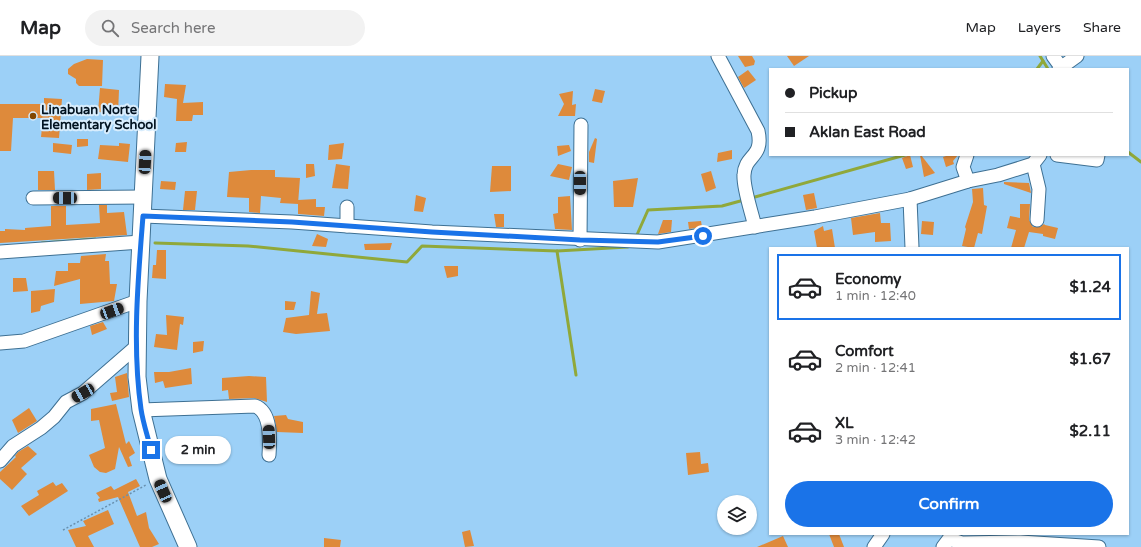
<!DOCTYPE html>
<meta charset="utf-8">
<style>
body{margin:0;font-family:"Varela Round",sans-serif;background:#f2f2f2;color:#202124;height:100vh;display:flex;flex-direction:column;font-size:15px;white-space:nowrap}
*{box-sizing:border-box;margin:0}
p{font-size:13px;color:#757577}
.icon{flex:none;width:22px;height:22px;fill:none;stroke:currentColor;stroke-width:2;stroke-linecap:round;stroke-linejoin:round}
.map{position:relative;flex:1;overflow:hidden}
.side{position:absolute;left:769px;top:191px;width:360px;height:288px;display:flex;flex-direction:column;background:#fff;border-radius:0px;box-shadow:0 1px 3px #0004}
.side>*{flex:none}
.guide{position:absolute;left:769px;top:12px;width:360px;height:88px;border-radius:0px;box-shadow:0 1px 3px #0004;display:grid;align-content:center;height:88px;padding:0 16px;background:#fff}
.controls{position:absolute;left:717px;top:439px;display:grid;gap:8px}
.controls a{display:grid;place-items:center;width:40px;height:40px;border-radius:50%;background:#fff;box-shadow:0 1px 3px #0004;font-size:20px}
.end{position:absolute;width:18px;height:18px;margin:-9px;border:5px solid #1a73e8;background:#fff;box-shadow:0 0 0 2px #fff}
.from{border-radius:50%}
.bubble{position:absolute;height:28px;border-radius:14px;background:#fff;box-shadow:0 1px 3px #0004;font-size:13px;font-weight:800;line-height:28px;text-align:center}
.car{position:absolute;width:12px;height:24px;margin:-12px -6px;border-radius:5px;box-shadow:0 0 3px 1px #0007;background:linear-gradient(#222 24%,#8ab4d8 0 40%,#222 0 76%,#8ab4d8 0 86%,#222 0)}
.guide b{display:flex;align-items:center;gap:14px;height:38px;font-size:15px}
.guide b+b{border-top:1px solid #e0e0e0}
.guide i{width:10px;height:10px;background:#202124}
ul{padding:7px 0 0;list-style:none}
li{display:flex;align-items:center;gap:12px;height:66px;margin:0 8px 6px;padding:0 8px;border:2px solid transparent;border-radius:0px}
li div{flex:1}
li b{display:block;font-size:15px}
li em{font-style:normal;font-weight:800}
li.current{border-color:#1a73e8}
li>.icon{width:36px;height:36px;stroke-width:1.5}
.cta{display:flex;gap:8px;margin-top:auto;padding:8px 16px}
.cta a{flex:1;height:46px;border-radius:24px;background:#1a73e8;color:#fff;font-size:16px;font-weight:800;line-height:46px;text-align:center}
header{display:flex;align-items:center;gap:24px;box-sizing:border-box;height:56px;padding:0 20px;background:#fff;border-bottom:1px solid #e0e0e0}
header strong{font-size:19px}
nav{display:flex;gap:22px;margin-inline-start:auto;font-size:14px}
.search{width:280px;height:36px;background:#f2f2f2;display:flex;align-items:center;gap:10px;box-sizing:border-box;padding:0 14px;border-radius:22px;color:#757577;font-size:15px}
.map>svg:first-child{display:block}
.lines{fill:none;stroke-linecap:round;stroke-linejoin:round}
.stream{stroke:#90a83a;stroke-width:3}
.building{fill:#de8a3b}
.minor-casing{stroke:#3e7093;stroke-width:15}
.major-casing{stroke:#3e7093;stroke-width:19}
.path{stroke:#6890af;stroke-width:1.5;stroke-dasharray:2 2;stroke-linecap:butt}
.minor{stroke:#fff;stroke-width:13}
.major{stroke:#fff;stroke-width:17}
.route{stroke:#1a73e8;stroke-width:5}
.poi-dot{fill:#824700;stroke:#d8edfd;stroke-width:1.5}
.labels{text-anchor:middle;stroke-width:4;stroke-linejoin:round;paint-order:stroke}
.poi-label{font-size:13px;font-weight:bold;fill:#011220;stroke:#d8edfd;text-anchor:start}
</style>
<header>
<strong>Map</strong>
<div class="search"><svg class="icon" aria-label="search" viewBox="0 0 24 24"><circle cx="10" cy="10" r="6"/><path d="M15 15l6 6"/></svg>Search here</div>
<nav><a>Map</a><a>Layers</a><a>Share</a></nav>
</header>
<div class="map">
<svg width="1141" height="491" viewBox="0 0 1141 491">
<rect width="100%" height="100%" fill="#9cd0f7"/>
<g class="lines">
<g class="stream">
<polyline points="1040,0 1048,13"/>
<polyline points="1037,13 1043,5"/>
<polyline points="1128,96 1141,106"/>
<polyline points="755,141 905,99"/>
<polyline points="636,181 648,154 722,150 744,144"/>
<polyline points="42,187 95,183"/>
<polyline points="155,187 248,190 407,206 422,190 557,195 628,191"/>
<polyline points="557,195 576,319"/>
</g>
</g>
<g class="building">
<polygon points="738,0 752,0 755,5 754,9 745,11"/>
<polygon points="787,0 809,0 794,10"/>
<polygon points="87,3 103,4 102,30 79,30 76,27 76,23 68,18 68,13 74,8"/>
<polygon points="748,14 756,24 744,32 738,21"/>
<polygon points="165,28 186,29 183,47 203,46 203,59 193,59 192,65 176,65 177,43 164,41"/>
<polygon points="100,32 119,34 118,58 98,56"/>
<polygon points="595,33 605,35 602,47 592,45"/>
<polygon points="573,35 572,49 576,48 575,60 558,60 564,48 559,38"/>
<polygon points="44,42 62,43 59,82 41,81 43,62 13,62 11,95 0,95 0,48 44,48"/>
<polygon points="595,82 597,83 594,107 589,106 589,96"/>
<polygon points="77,83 88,83 88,90 77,91"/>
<polygon points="187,86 186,96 175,96 176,87"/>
<polygon points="53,87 72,89 71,98 53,96"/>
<polygon points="119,87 130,88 128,106 98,103 100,89 119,90"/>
<polygon points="344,87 342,103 328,104 329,89"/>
<polygon points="569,89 571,95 558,100 557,90"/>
<polygon points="732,94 732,103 717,106 718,97"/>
<polygon points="910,99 913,111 906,113 902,102"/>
<polygon points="920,99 921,99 935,117 924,121"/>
<polygon points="949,99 958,99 953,105 954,108 946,111 943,101"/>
<polygon points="306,108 314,108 315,120 306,122"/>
<polygon points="336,108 350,110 348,133 332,132"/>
<polygon points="558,108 572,111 569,124 550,120"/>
<polygon points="492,110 511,110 511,135 490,136"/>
<polygon points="251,114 275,114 275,121 300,122 298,148 280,147 281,142 261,140 260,157 249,156 249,142 227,141 229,116"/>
<polygon points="38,115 54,115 55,134 38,134"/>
<polygon points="711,115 716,132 706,136 701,118"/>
<polygon points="101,117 101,133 87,134 87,118"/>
<polygon points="638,122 633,151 614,151 613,125"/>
<polygon points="161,125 176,126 175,134 160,133"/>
<polygon points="1004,126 1029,127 1031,137 1004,128"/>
<polygon points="983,132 984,149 987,150 982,178 978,177 974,192 962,190 966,173 965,171 973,146 972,133"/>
<polygon points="185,135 197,135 195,154 183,154"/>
<polygon points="814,137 817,152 806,154 803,139"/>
<polygon points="416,139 426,142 423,156 414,155"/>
<polygon points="570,140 572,174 555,173 553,158 558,157 558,141"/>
<polygon points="316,143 316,151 325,151 324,160 298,158 298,144"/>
<polygon points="1020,148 1030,148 1029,164 1033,171 1040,171 1044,168 1045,169 1058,172 1055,183 1043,180 1043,178 1029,176 1024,192 1011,192 1016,174 1007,172 1010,160 1020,162"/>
<polygon points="99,149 107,149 107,157 124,156 127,179 0,187 0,175 5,175 5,173 25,174 25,172 51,170 51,150 66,150 66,169 100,167"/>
<polygon points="880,157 881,167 890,167 891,185 875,186 875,176 853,179 851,162"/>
<polygon points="494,158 504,158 504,171 496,171"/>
<polygon points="663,164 672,164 671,176 658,178"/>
<polygon points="701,165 702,171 689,173 688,166"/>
<polygon points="922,165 934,166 933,179 921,178"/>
<polygon points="823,170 824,175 832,173 835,192 817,192 814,175"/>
<polygon points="317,178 328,183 326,191 312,190"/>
<polygon points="392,187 390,194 365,194 364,188"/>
<polygon points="157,194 166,194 166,223 152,222 153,209 156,209"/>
<polygon points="106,198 105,205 109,205 110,228 117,228 114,245 80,248 80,223 54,230 56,215 68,215 68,207 80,207 81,200"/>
<polygon points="444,210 458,210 458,220 447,222"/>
<polygon points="13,222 26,222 28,235 13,236"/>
<polygon points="55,233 54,246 41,250 40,255 31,257 31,235"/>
<polygon points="311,235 320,237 317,258 327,257 330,275 296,278 283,276 286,262 309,259"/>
<polygon points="285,245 296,246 294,254 285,254"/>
<polygon points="166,259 184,261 183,269 180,268 177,294 154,291 156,278 167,279"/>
<polygon points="103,266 107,273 92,279 90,270"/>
<polygon points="204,285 203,295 193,297 193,286"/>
<polygon points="191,312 192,328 165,332 163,325 155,327 154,316 169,316"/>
<polygon points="127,317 129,341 112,345 110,337 117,336 115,321"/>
<polygon points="249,320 266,321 267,346 254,342 229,343 228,334 222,335 222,322"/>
<polygon points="116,348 126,388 129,385 135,397 129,401 132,410 128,411 119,391 115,413 106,417 100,416 94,411 89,399 105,392 99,364 91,365 91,353"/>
<polygon points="29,352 37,365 18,377 12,364"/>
<polygon points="286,359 288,363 303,366 303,377 277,376 274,360"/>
<polygon points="28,390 37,398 21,412 27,418 12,434 0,423 0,416 16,401 15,400 18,396"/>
<polygon points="700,396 701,408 708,407 709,416 688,419 686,397"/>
<polygon points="136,423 140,430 128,436 137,460 146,456 149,472 159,488 152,491 140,491 118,441 99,446 98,443 100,442 96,437 111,430 114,434"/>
<polygon points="53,426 56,430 62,427 68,435 29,460 21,450 39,439 37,435"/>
<polygon points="108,454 114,468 88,480 94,491 76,491 68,474 86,470 83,465"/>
<polygon points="470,474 474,490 465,491 462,476"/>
<polygon points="829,478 839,478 844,491 834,491"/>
<polygon points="783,480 788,491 757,491"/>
<polygon points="324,482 341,484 340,491 324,491"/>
</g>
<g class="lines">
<defs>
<g id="minor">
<path d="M718,0L758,75C764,102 745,98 744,119C743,132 752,157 755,171"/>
<polyline points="1053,0 1061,11"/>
<polyline points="1059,13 1077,0"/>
<polyline points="967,99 963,111 968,125"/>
<polyline points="1057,99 1097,104 1098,99"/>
<polyline points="1033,108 1039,133 1037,164"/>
<polyline points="33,142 143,141"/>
<polyline points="910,143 912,192"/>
<polyline points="347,151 347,170"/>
<polyline points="143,160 292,166 432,176 658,186 815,161 910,143 968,125 998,119 1033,108 1040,99"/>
<polyline points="580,184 581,69"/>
<polyline points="0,196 141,186"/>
<polyline points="0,287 24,285 138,245"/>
<path d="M141,354L255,350C272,356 270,385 269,399"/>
<polyline points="0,405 13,390 41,372 54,361 66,346 83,337 137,290"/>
<polyline points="874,491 883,478"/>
<polyline points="943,491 949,483 962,487 1020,486 1099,491"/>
</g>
<polyline id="major" points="150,0 138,245 137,321 141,354 158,423 188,491"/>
</defs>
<use href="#minor" class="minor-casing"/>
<use href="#major" class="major-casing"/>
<polyline class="path" points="63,474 146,429"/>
<use href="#minor" class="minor"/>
<use href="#major" class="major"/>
</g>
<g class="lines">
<path class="route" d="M151,394C148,381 143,367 141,353C132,290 138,223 143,160L292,166L432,176L580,184L658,186L703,180"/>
</g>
<circle class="poi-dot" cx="33" cy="60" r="4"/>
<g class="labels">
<g class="poi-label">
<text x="41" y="58">Linabuan Norte<tspan x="41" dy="15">Elementary School</tspan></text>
</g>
</g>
</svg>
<div class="controls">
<a><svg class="icon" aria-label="layers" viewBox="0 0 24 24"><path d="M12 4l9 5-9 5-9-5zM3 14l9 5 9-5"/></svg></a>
</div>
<i class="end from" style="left:703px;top:180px"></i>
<i class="end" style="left:151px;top:394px"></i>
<div class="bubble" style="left:165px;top:380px;width:66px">2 min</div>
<i class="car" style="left:145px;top:106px;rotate:3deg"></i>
<i class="car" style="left:580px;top:127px;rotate:180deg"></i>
<i class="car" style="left:65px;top:142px;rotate:270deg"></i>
<i class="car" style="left:112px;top:255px;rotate:70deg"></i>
<i class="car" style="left:83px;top:337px;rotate:240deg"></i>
<i class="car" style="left:269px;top:381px;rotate:358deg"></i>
<i class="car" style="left:163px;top:435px;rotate:336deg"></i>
<div class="guide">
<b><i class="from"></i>Pickup</b>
<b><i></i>Aklan East Road</b>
</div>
<section class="side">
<ul>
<li class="current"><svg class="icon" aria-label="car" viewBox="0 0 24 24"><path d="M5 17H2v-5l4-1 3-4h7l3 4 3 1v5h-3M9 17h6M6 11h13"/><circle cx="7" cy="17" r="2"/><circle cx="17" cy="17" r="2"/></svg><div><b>Economy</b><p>1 min · 12:40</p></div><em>$1.24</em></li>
<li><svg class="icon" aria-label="car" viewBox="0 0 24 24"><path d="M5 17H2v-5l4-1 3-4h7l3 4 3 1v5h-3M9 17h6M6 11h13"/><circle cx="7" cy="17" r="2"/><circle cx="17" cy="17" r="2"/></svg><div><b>Comfort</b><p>2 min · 12:41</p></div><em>$1.67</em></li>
<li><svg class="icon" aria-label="car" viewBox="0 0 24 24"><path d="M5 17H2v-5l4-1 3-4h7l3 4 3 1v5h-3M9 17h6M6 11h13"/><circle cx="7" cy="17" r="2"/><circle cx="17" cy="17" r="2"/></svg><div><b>XL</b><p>3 min · 12:42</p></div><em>$2.11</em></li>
</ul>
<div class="cta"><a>Confirm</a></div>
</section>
</div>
